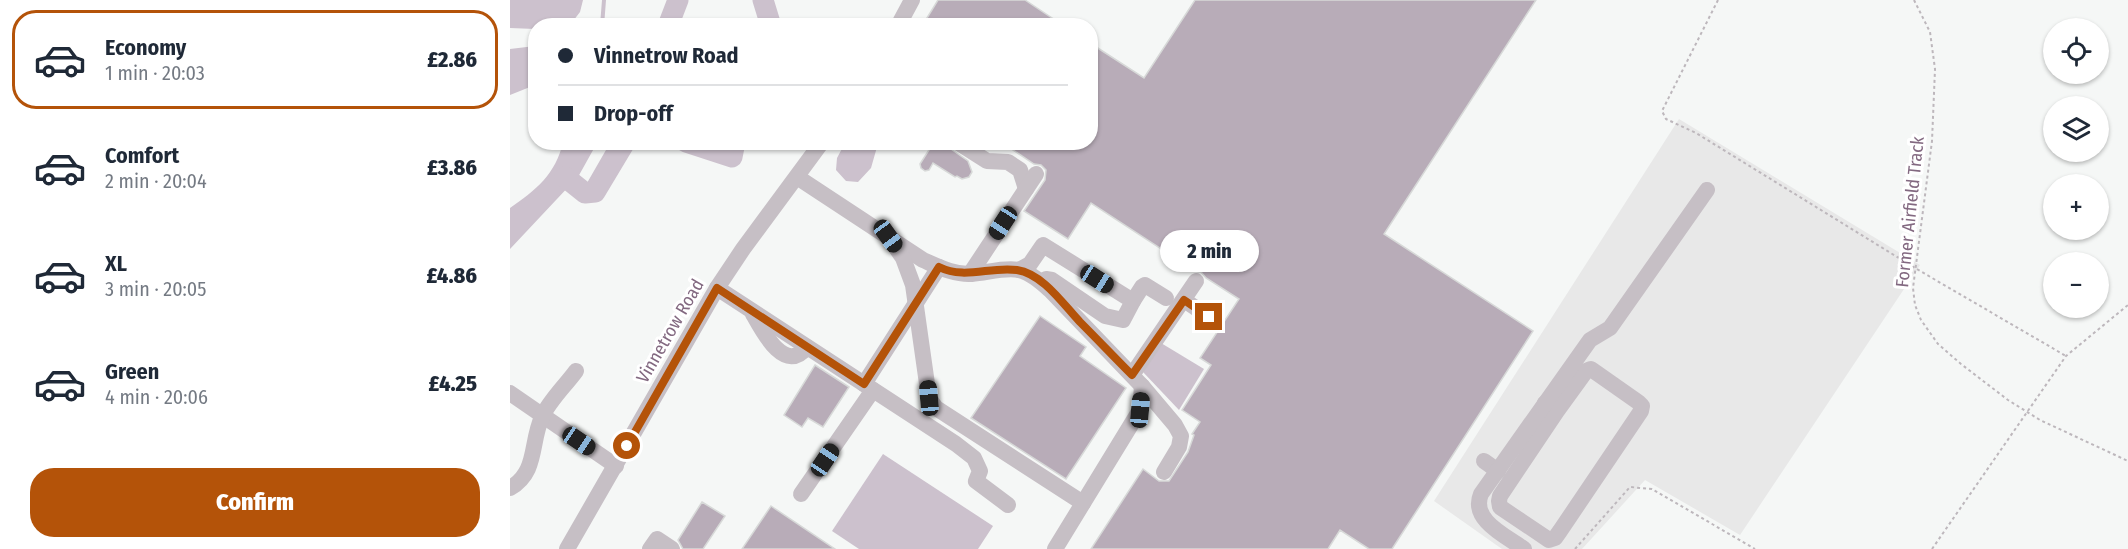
<!DOCTYPE html>
<meta charset="utf-8">
<style>
body{margin:0;font-family:"Fira Sans Condensed",sans-serif;background:#f2f2f3;color:#1f2937;height:100vh;display:flex;flex-direction:column;font-size:22px;white-space:nowrap}
*{box-sizing:border-box;margin:0}
p{font-size:20px;color:#747a83}
.icon{flex:none;width:33px;height:33px;fill:none;stroke:currentColor;stroke-width:2;stroke-linecap:round;stroke-linejoin:round}
.map{position:relative;flex:1;overflow:hidden}
.drawer{display:flex;flex-direction:column;background:#fff;width:510px}
.drawer>*{flex:none}
.hud{position:absolute;left:18px;top:18px;width:570px;height:132px;border-radius:24px;box-shadow:0 2px 4px #0004;display:grid;align-content:center;height:132px;padding:0 30px;background:#fff}
.fabs{position:absolute;left:1533px;top:18px;display:grid;gap:12px}
.fabs a{display:grid;place-items:center;width:66px;height:66px;border-radius:50%;background:#fff;box-shadow:0 2px 4px #0004;font-size:30px}
.end{position:absolute;width:27px;height:27px;margin:-14px;border:8px solid #b45309;background:#fff;box-shadow:0 0 0 3px #fff}
.from{border-radius:50%}
.bubble{position:absolute;height:42px;border-radius:21px;background:#fff;box-shadow:0 2px 4px #0004;font-size:20px;font-weight:800;line-height:42px;text-align:center}
.car{position:absolute;width:18px;height:36px;margin:-18px -9px;border-radius:8px;box-shadow:0 0 4px 2px #0007;background:linear-gradient(#222 24%,#8ab4d8 0 40%,#222 0 76%,#8ab4d8 0 86%,#222 0)}
.hud b{display:flex;align-items:center;gap:21px;height:57px;font-size:22px}
.hud b+b{border-top:2px solid #e0e1e3}
.hud i{width:15px;height:15px;background:#1f2937}
ul{padding:10px 0 0;list-style:none}
li{display:flex;align-items:center;gap:18px;height:99px;margin:0 12px 9px;padding:0 18px;border:3px solid transparent;border-radius:24px}
li div{flex:1}
li b{display:block;font-size:22px}
li em{font-style:normal;font-weight:800}
li.active{border-color:#b45309}
li>.icon{width:54px;height:54px;stroke-width:1.5}
.action{display:flex;gap:12px;margin-top:auto;padding:12px 30px}
.action a{flex:1;height:69px;border-radius:24px;background:#b45309;color:#fff;font-size:24px;font-weight:800;line-height:69px;text-align:center}
main{display:flex;flex:1;min-height:0}
.map>svg:first-child{display:block}
.built{fill:#e8e8e8}
.water{fill:#ccc1cd}
.lines{fill:none;stroke-linecap:round;stroke-linejoin:round}
.stream{stroke:#ccc1cd;stroke-width:4}
.river{stroke:#ccc1cd;stroke-width:21}
.building{fill:#b8acb8;stroke:#d7d9d8;stroke-width:1.5}
.path{stroke:#bdb7bc;stroke-width:2;stroke-dasharray:3 3;stroke-linecap:butt}
.minor{stroke:#c6bfc5;stroke-width:16}
.route{stroke:#b45309;stroke-width:8}
.labels{text-anchor:middle;stroke-width:6;stroke-linejoin:round;paint-order:stroke}
.street-label{font-size:18px;fill:#836981;stroke:#fff}
</style>
<main>
<section class="drawer">
<ul>
<li class="active"><svg class="icon" aria-label="car" viewBox="0 0 24 24"><path d="M5 17H2v-5l4-1 3-4h7l3 4 3 1v5h-3M9 17h6M6 11h13"/><circle cx="7" cy="17" r="2"/><circle cx="17" cy="17" r="2"/></svg><div><b>Economy</b><p>1 min · 20:03</p></div><em>£2.86</em></li>
<li><svg class="icon" aria-label="car" viewBox="0 0 24 24"><path d="M5 17H2v-5l4-1 3-4h7l3 4 3 1v5h-3M9 17h6M6 11h13"/><circle cx="7" cy="17" r="2"/><circle cx="17" cy="17" r="2"/></svg><div><b>Comfort</b><p>2 min · 20:04</p></div><em>£3.86</em></li>
<li><svg class="icon" aria-label="car" viewBox="0 0 24 24"><path d="M5 17H2v-5l4-1 3-4h7l3 4 3 1v5h-3M9 17h6M6 11h13"/><circle cx="7" cy="17" r="2"/><circle cx="17" cy="17" r="2"/></svg><div><b>XL</b><p>3 min · 20:05</p></div><em>£4.86</em></li>
<li><svg class="icon" aria-label="car" viewBox="0 0 24 24"><path d="M5 17H2v-5l4-1 3-4h7l3 4 3 1v5h-3M9 17h6M6 11h13"/><circle cx="7" cy="17" r="2"/><circle cx="17" cy="17" r="2"/></svg><div><b>Green</b><p>4 min · 20:06</p></div><em>£4.25</em></li>
</ul>
<div class="action"><a>Confirm</a></div>
</section>
<div class="map">
<svg width="1618" height="549" viewBox="0 0 1618 549">
<rect width="100%" height="100%" fill="#f5f7f6"/>
<polygon class="built" points="1169,119 1410,265 1230,535 1135,480 1072,549 992,549 924,501"/>
<g class="water">
<polygon points="0,0 73,0 70,12 60,25 26,26 25,29 0,28"/>
<polygon points="25,46 25,85 0,95 0,49"/>
<path d="M53,142L87,143L68,177L77,183L100,143H110L113,145L85,192L75,193L62,183L0,249V208C25,191 46,174 53,142Z"/>
<polygon points="335,143 371,143 367,147 361,168 348,182 336,181 326,170 327,158"/>
<polygon points="651,343 694,369 669,410 633,372"/>
<polygon points="373,454 483,526 468,549 349,549 322,531"/>
</g>
<g class="lines">
<polyline class="stream" points="92,26 94,0"/>
<g class="river">
<polyline points="253,0 261,26"/>
<polyline points="158,26 168,0"/>
<polyline points="176,142 222,157 225,142"/>
<polyline points="55,177 75,193 85,192 115,142"/>
</g>
</g>
<g class="building">
<polygon points="428,0 515,0 554,26 412,26"/>
<polygon points="685,0 1026,0 874,234 1023,331 882,549 859,549 830,530 818,549 581,549 633,469 649,481 659,481 678,452 684,435 682,434 690,422 672,410 701,365 690,358 729,299 696,278 691,272 685,271 581,203 558,239 514,211 535,180 536,170 531,165 524,164 491,142 580,142 580,43 634,78"/>
<polygon points="424,142 431,142 458,161 462,172 459,177 452,179 447,176 445,177 423,163 419,170 415,171 411,168 410,164"/>
<polygon points="530,316 576,347 570,356 616,388 556,479 461,418"/>
<polygon points="305,365 339,387 313,427 298,418 292,427 274,415"/>
<polygon points="192,502 215,516 193,549 173,549 168,540"/>
<polygon points="261,506 325,549 232,549"/>
</g>
<g class="lines">
<g class="path">
<polyline points="1208,0 1152,111 1156,119 1186,133 1405,268 1556,356"/>
<polyline points="1404,0 1420,32 1425,69 1422,141 1403,288 1405,305 1411,320 1428,344 1451,364 1498,400 1530,420 1618,461"/>
<polyline points="1065,549 1120,487 1142,489 1245,549"/>
<polyline points="1422,549 1556,356 1618,305"/>
</g>
<g class="minor">
<polyline points="388,26 402,0"/>
<polyline points="447,142 477,161 498,162 510,170 516,189"/>
<path d="M287,177L413,260C429,267 444,275 462,274C477,273 494,267 509,270C521,273 531,282 540,290L632,386L665,425L671,436L669,447L654,472"/>
<polyline points="382,242 393,258 403,285 419,398 426,408 573,503"/>
<polyline points="509,270 520,264 533,245 623,301 613,320 595,316 542,280 536,279"/>
<polyline points="460,274 526,174"/>
<polyline points="207,288 446,444 464,458 470,471 466,481 498,505"/>
<polyline points="674,300 699,317"/>
<polyline points="623,301 632,287 635,285 656,298"/>
<path d="M243,314C253,332 275,375 297,347"/>
<polyline points="622,375 686,281"/>
<polyline points="354,384 429,267"/>
<polyline points="0,393 106,466"/>
<polyline points="1035,403 1047,411 1076,371 1081,369 1128,402 1132,406 1131,411 1050,531 1045,538 1039,540 990,507 989,501 990,496 1047,411"/>
<polyline points="974,461 988,471"/>
<path d="M0,488C28,472 20,443 32,417C39,401 55,386 66,371"/>
<polyline points="291,494 363,390"/>
<polyline points="57,549 207,288 233,249 312,142"/>
<polyline points="140,549 147,539 162,549"/>
<polyline points="545,549 630,410 632,386"/>
<path d="M1014,549C996,536 960,520 971,494L1080,340L1100,328L1197,190"/>
</g>
</g>
<g class="lines">
<path class="route" d="M117,446L207,288L354,384L429,267C455,280 480,266 507,270C533,274 553,304 570,322C588,340 605,358 622,375L674,300L699,317"/>
</g>
<g class="labels">
<g class="street-label">
<text transform="translate(1400 212) rotate(-84)" y="6">Former Airfield Track</text>
<text transform="translate(160 331) rotate(-60)" y="6">Vinnetrow Road</text>
</g>
</g>
</svg>
<div class="fabs">
<a><svg class="icon" aria-label="locate" viewBox="0 0 24 24"><circle cx="12" cy="12" r="6"/><path d="M12 2v4M12 18v4M2 12h4M18 12h4"/></svg></a>
<a><svg class="icon" aria-label="layers" viewBox="0 0 24 24"><path d="M12 4l9 5-9 5-9-5zM3 14l9 5 9-5"/></svg></a>
<a>+</a>
<a>−</a>
</div>
<i class="end from" style="left:117px;top:446px"></i>
<i class="end" style="left:699px;top:317px"></i>
<div class="bubble" style="left:650px;top:230px;width:99px">2 min</div>
<i class="car" style="left:493px;top:223px;rotate:213deg"></i>
<i class="car" style="left:378px;top:236px;rotate:144deg"></i>
<i class="car" style="left:587px;top:279px;rotate:122deg"></i>
<i class="car" style="left:419px;top:398px;rotate:355deg"></i>
<i class="car" style="left:630px;top:410px;rotate:5deg"></i>
<i class="car" style="left:69px;top:441px;rotate:124deg"></i>
<i class="car" style="left:315px;top:460px;rotate:34deg"></i>
<div class="hud">
<b><i class="from"></i>Vinnetrow Road</b>
<b><i></i>Drop-off</b>
</div>
</div>
</main>
